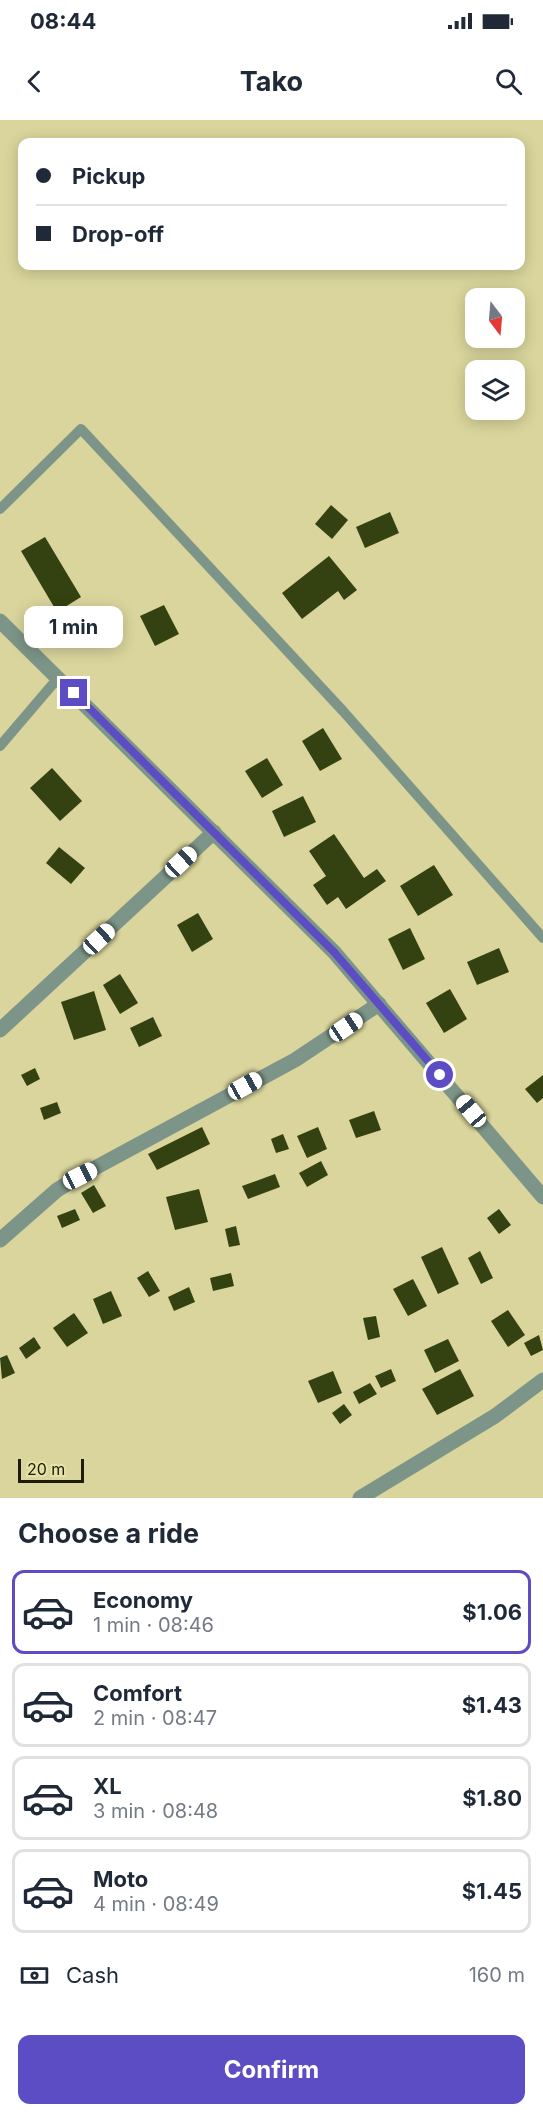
<!DOCTYPE html>
<meta charset="utf-8">
<style>
body{margin:0;font-family:Inter,sans-serif;background:#f2f2f3;color:#1f2937;height:100vh;display:flex;flex-direction:column;font-size:22px;white-space:nowrap}
*{box-sizing:border-box;margin:0}
p{font-size:20px;color:#747a83}
.icon{flex:none;width:33px;height:33px;fill:none;stroke:currentColor;stroke-width:2;stroke-linecap:round;stroke-linejoin:round}
.map{position:relative;height:1378px;overflow:hidden}
.panel{display:flex;flex-direction:column;background:#fff;flex:1}
.panel>*{flex:none}
.hud{position:absolute;left:18px;top:18px;width:507px;height:132px;border-radius:12px;box-shadow:0 3px 15px #0003;display:grid;align-content:center;height:132px;padding:0 18px;background:#fff}
.needle{width:39px;rotate:164deg}
.buttons{position:absolute;left:465px;top:168px;display:grid;gap:12px}
.buttons a{display:grid;place-items:center;width:60px;height:60px;border-radius:12px;background:#fff;box-shadow:0 3px 15px #0003;font-size:30px}
.scale{position:absolute;left:18px;bottom:15px;width:66px;box-sizing:border-box;padding-left:6px;border:3px solid #1e1c05;border-top:0;font-size:16px;line-height:21px;white-space:nowrap;color:#1e1c05;-webkit-text-stroke:4px #e6e2a8;paint-order:stroke}
.end{position:absolute;width:27px;height:27px;margin:-14px;border:8px solid #5d4dc5;background:#fff;box-shadow:0 0 0 3px #fff}
.from{border-radius:50%}
.bubble{position:absolute;height:42px;border-radius:12px;background:#fff;box-shadow:0 3px 15px #0003;font-size:20px;font-weight:700;line-height:42px;text-align:center}
.car{position:absolute;width:18px;height:36px;margin:-18px -9px;border-radius:8px;box-shadow:0 0 4px 2px #0007;background:linear-gradient(#fff 24%,#345 0 40%,#fff 0 76%,#345 0 86%,#fff 0)}
.hud b{display:flex;align-items:center;gap:21px;height:57px;font-size:22px}
.hud b+b{border-top:2px solid #e0e1e3}
.hud i{width:15px;height:15px;background:#1f2937}
ul{padding:0;list-style:none}
li{display:flex;align-items:center;gap:18px;height:84px;margin:0 12px 9px;padding:0 6px;border:3px solid #e0e1e3;border-radius:12px}
li div{flex:1}
li b{display:block;font-size:22px}
li em{font-style:normal;font-weight:700}
li.on{border-color:#5d4dc5}
li>.icon{width:54px;height:54px;stroke-width:1.5}
h2{padding:0 18px;font-size:27px;line-height:72px}
.pay{display:flex;align-items:center;gap:15px;height:66px;padding:0 18px;font-size:22px}
.pay p{margin-inline-start:auto}
.cta{display:flex;gap:12px;margin-top:auto;padding:12px 18px}
.cta a{flex:1;height:69px;border-radius:12px;background:#5d4dc5;color:#fff;font-size:24px;font-weight:700;line-height:69px;text-align:center}
.status{display:flex;justify-content:space-between;align-items:center;height:42px;padding:0 30px;background:#fff;direction:ltr}
.status svg{height:16px;fill:currentColor}
header{display:flex;justify-content:space-between;align-items:center;height:78px;padding:0 18px;background:#fff;font-size:27px;font-weight:700}
.map>svg:first-child{display:block}
.building{fill:#344211}
.lines{fill:none;stroke-linecap:round;stroke-linejoin:round}
.service{stroke:#7c9588;stroke-width:10}
.minor{stroke:#7c9588;stroke-width:15}
.route{stroke:#5d4dc5;stroke-width:8}
</style>
<div class="status"><b>08:44</b><svg viewBox="0 0 49 12"><path d="M0 12V9h3v3zM5 12V6h3v6zM10 12V3h3v9zM15 12V0h3v12zM26 1h20v11H26zM47 4h2v5h-2z"/></svg></div>
<header><svg class="icon" aria-label="back" viewBox="0 0 24 24"><path d="M15 5l-7 7 7 7"/></svg>Tako<svg class="icon" aria-label="search" viewBox="0 0 24 24"><circle cx="10" cy="10" r="6"/><path d="M15 15l6 6"/></svg></header>
<div class="map">
<svg width="543" height="1378" viewBox="0 0 543 1378">
<rect width="100%" height="100%" fill="#d9d59c"/>
<g class="building">
<polygon points="331,385 348,400 332,419 315,404"/>
<polygon points="390,392 399,413 365,428 356,407"/>
<polygon points="45,417 81,477 57,492 21,431"/>
<polygon points="329,436 357,470 344,480 338,471 302,499 282,473"/>
<polygon points="164,485 179,514 155,526 140,496"/>
<polygon points="323,608 342,639 320,651 302,621"/>
<polygon points="267,638 283,665 262,678 245,651"/>
<polygon points="52,648 82,681 60,701 30,668"/>
<polygon points="303,676 316,702 284,717 272,691"/>
<polygon points="334,714 364,758 377,749 386,761 346,789 338,777 327,785 313,765 326,756 309,731"/>
<polygon points="59,727 85,748 71,764 46,743"/>
<polygon points="434,745 453,775 418,796 400,766"/>
<polygon points="198,793 213,819 192,832 177,805"/>
<polygon points="410,808 425,839 403,850 388,819"/>
<polygon points="499,828 509,852 477,865 467,842"/>
<polygon points="120,854 138,883 120,894 103,865"/>
<polygon points="450,869 467,899 444,913 426,883"/>
<polygon points="94,871 106,910 74,920 61,882"/>
<polygon points="153,897 162,916 139,927 130,908"/>
<polygon points="35,948 40,959 27,966 21,955"/>
<polygon points="543,955 543,978 537,983 525,969"/>
<polygon points="57,982 61,993 44,1000 40,988"/>
<polygon points="374,991 381,1010 356,1018 349,1000"/>
<polygon points="202,1007 210,1024 157,1050 148,1034"/>
<polygon points="318,1007 327,1029 307,1038 297,1016"/>
<polygon points="283,1014 289,1029 276,1033 271,1019"/>
<polygon points="321,1041 328,1055 307,1067 299,1053"/>
<polygon points="275,1054 280,1067 248,1079 242,1066"/>
<polygon points="94,1065 106,1086 93,1093 81,1073"/>
<polygon points="199,1069 208,1102 175,1110 166,1077"/>
<polygon points="75,1089 80,1100 62,1108 57,1096"/>
<polygon points="499,1089 511,1105 499,1114 487,1098"/>
<polygon points="236,1106 240,1125 229,1127 225,1109"/>
<polygon points="442,1127 459,1164 438,1174 421,1137"/>
<polygon points="480,1131 493,1158 481,1164 468,1138"/>
<polygon points="148,1151 160,1171 149,1177 137,1158"/>
<polygon points="231,1153 234,1166 213,1171 210,1158"/>
<polygon points="413,1159 427,1186 408,1196 393,1169"/>
<polygon points="189,1167 195,1182 174,1191 168,1177"/>
<polygon points="111,1171 122,1196 103,1204 93,1179"/>
<polygon points="508,1190 525,1215 508,1227 491,1201"/>
<polygon points="74,1193 88,1213 67,1227 53,1208"/>
<polygon points="376,1196 380,1217 368,1220 363,1198"/>
<polygon points="539,1215 543,1230 531,1236 524,1223"/>
<polygon points="34,1217 41,1228 26,1239 19,1228"/>
<polygon points="448,1219 459,1241 435,1253 424,1230"/>
<polygon points="7,1235 15,1253 2,1259 0,1238"/>
<polygon points="391,1249 396,1261 381,1268 375,1256"/>
<polygon points="460,1249 474,1276 437,1295 422,1269"/>
<polygon points="333,1251 342,1273 318,1283 308,1261"/>
<polygon points="370,1263 377,1274 359,1284 353,1272"/>
<polygon points="344,1284 352,1295 340,1304 332,1293"/>
</g>
<g class="lines">
<g class="service">
<polyline points="0,389 81,309 343,591 543,818"/>
<polyline points="0,626 58,558"/>
</g>
<g class="minor">
<polyline points="0,501 334,832 543,1077"/>
<polyline points="0,910 214,712"/>
<polyline points="0,1120 57,1070 80,1056 295,940 379,884"/>
<polyline points="360,1378 495,1296 543,1260"/>
</g>
</g>
<g class="lines">
<polyline class="route" points="74,573 334,832 440,955"/>
</g>
</svg>
<div class="buttons">
<a><svg class="needle" viewBox="-14 -14 28 28"><path d="M0-13l5 13h-10z" fill="#e53935"/><path d="M0 13l5-13h-10z" fill="#747a83"/></svg></a>
<a><svg class="icon" aria-label="layers" viewBox="0 0 24 24"><path d="M12 4l9 5-9 5-9-5zM3 14l9 5 9-5"/></svg></a>
</div>
<div class="scale">20 m</div>
<i class="end from" style="left:440px;top:955px"></i>
<i class="end" style="left:74px;top:573px"></i>
<div class="bubble" style="left:24px;top:486px;width:99px">1 min</div>
<i class="car" style="left:181px;top:742px;rotate:47deg"></i>
<i class="car" style="left:99px;top:819px;rotate:47deg"></i>
<i class="car" style="left:346px;top:907px;rotate:56deg"></i>
<i class="car" style="left:245px;top:966px;rotate:61deg"></i>
<i class="car" style="left:471px;top:991px;rotate:320deg"></i>
<i class="car" style="left:80px;top:1056px;rotate:63deg"></i>
<div class="hud">
<b><i class="from"></i>Pickup</b>
<b><i></i>Drop-off</b>
</div>
</div>
<section class="panel">
<h2>Choose a ride</h2>
<ul>
<li class="on"><svg class="icon" aria-label="car" viewBox="0 0 24 24"><path d="M5 17H2v-5l4-1 3-4h7l3 4 3 1v5h-3M9 17h6M6 11h13"/><circle cx="7" cy="17" r="2"/><circle cx="17" cy="17" r="2"/></svg><div><b>Economy</b><p>1 min · 08:46</p></div><em>$1.06</em></li>
<li><svg class="icon" aria-label="car" viewBox="0 0 24 24"><path d="M5 17H2v-5l4-1 3-4h7l3 4 3 1v5h-3M9 17h6M6 11h13"/><circle cx="7" cy="17" r="2"/><circle cx="17" cy="17" r="2"/></svg><div><b>Comfort</b><p>2 min · 08:47</p></div><em>$1.43</em></li>
<li><svg class="icon" aria-label="car" viewBox="0 0 24 24"><path d="M5 17H2v-5l4-1 3-4h7l3 4 3 1v5h-3M9 17h6M6 11h13"/><circle cx="7" cy="17" r="2"/><circle cx="17" cy="17" r="2"/></svg><div><b>XL</b><p>3 min · 08:48</p></div><em>$1.80</em></li>
<li><svg class="icon" aria-label="car" viewBox="0 0 24 24"><path d="M5 17H2v-5l4-1 3-4h7l3 4 3 1v5h-3M9 17h6M6 11h13"/><circle cx="7" cy="17" r="2"/><circle cx="17" cy="17" r="2"/></svg><div><b>Moto</b><p>4 min · 08:49</p></div><em>$1.45</em></li>
</ul>
<div class="pay"><svg class="icon" aria-label="cash" viewBox="0 0 24 24"><path d="M3 7h18v10H3z"/><circle cx="12" cy="12" r="2"/></svg>Cash<p>160 m</p></div>
<div class="cta"><a>Confirm</a></div>
</section>
